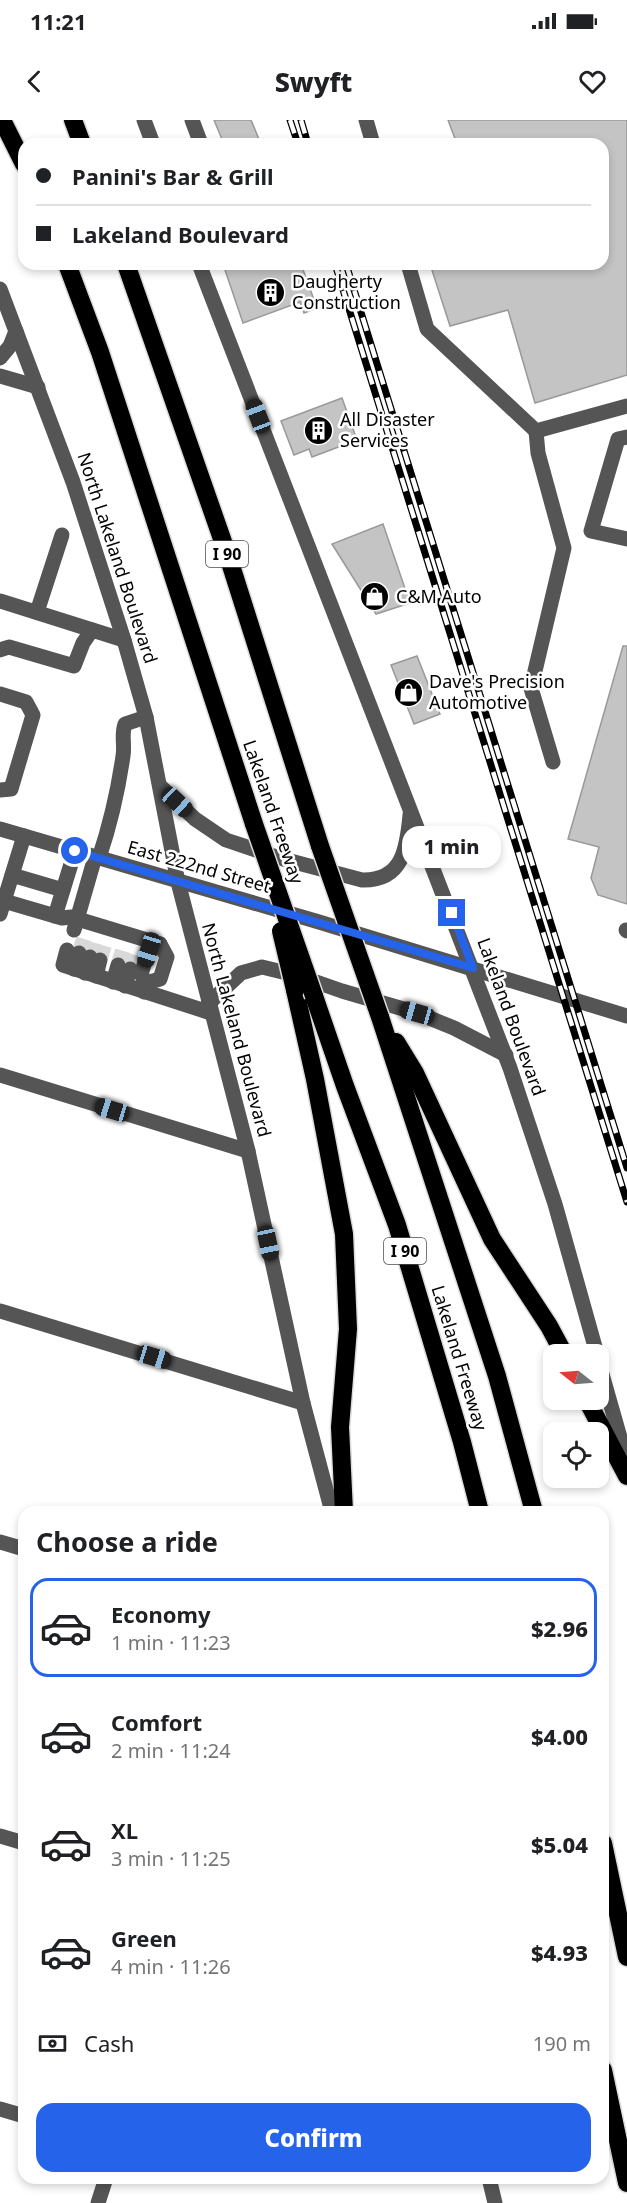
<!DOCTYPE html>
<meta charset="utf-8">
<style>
body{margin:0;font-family:"Noto Sans",sans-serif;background:#f2f2f2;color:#202124;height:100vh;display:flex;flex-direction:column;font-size:22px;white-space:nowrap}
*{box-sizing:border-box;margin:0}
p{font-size:20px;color:#757577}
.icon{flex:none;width:33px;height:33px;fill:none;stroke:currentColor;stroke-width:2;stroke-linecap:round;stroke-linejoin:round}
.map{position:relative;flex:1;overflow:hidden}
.panel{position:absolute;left:18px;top:1386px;width:591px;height:678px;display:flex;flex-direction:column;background:#fff;border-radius:18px;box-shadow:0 3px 9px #0003}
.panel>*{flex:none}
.top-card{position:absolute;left:18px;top:18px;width:591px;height:132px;border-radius:18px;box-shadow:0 3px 9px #0003;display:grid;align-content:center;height:132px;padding:0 18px;background:#fff}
.needle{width:39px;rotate:287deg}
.buttons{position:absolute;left:543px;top:1224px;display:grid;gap:12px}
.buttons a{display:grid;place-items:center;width:66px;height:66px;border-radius:12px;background:#fff;box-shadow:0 3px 9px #0003;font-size:30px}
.end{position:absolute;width:27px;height:27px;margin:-14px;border:8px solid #2563eb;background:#fff;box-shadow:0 0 0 3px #fff}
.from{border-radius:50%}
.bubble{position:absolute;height:42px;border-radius:18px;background:#fff;box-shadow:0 3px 9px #0003;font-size:20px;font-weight:800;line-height:42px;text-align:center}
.car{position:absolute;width:18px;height:36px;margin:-18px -9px;border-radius:8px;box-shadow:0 0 4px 2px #0007;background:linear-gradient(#222 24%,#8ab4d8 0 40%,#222 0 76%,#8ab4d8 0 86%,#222 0)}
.top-card b{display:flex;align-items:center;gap:21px;height:57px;font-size:22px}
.top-card b+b{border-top:2px solid #e0e0e0}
.top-card i{width:15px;height:15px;background:#202124}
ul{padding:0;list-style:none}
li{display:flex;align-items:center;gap:18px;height:99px;margin:0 12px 9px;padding:0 6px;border:3px solid transparent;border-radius:18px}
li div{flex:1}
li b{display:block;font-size:22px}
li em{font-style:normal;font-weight:800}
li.selected{border-color:#2563eb}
li>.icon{width:54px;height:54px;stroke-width:1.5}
h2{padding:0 18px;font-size:27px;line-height:72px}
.pay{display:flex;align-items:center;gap:15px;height:66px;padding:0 18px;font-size:22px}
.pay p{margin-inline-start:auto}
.primary-button{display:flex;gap:12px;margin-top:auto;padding:12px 18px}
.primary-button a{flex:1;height:69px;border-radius:18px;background:#2563eb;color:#fff;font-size:24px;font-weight:800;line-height:69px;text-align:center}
.status{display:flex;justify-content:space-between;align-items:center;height:42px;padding:0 30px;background:#fff;direction:ltr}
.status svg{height:16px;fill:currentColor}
header{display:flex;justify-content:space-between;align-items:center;height:78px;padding:0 18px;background:#fff;font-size:27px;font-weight:800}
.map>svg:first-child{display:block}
.building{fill:#c4c4c4;stroke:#999;stroke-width:1.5}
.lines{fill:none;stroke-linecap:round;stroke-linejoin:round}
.minor-tunnel{stroke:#d9d9d9;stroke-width:15;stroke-dasharray:15 8;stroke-linecap:butt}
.highway-casing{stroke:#dbdbdb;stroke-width:21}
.minor{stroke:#555;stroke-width:15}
.highway{stroke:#000;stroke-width:18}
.rail-casing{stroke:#000;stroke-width:7}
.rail{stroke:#fff;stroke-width:4.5;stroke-dasharray:14;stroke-linecap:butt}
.highway-bridge-casing{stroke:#dbdbdb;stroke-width:21;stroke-linecap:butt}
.highway-bridge{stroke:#000;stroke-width:18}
.route{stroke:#2563eb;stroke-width:8}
.labels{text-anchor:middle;stroke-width:5;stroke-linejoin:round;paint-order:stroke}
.shield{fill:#fff;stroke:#4c4c4c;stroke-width:1.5}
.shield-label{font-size:16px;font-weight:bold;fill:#000}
.poi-label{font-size:18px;fill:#000;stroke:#fff;text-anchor:start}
.street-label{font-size:18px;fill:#000;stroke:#fff}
</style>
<div class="status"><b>11:21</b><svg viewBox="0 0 49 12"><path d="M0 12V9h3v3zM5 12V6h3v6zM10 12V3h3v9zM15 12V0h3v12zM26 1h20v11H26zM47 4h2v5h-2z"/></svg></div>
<header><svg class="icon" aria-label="back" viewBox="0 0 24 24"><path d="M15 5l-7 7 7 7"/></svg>Swyft<svg class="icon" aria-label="heart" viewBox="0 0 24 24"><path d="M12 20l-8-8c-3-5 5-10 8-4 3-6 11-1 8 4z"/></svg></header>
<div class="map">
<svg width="627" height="2083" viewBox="0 0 627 2083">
<rect width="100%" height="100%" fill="#fff"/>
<g class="building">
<polygon points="214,0 251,0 261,24 224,24"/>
<polygon points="448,0 627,0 627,255 535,283 508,190 450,206 430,144 603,144 603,24 457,24"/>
<polygon points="223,144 301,144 317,188 304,193 300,182 243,203"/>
<polygon points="342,278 357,320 312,337 309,329 294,335 281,301"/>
<polygon points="383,404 410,483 376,494 332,424"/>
<polygon points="623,526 627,526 627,784 598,775 591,758 599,727 568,719"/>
<polygon points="417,536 440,594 414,604 391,545"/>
</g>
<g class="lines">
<g class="minor-tunnel">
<polyline points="79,833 85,814"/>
<polyline points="90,837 96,817"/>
<polyline points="100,840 106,820"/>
<polyline points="118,845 124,825"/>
<polyline points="130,849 136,829"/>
</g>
<defs>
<g id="highway">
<polyline points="2,0 24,44"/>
<polyline points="73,0 82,24"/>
<polyline points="67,144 100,232 254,704"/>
<polyline points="126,144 228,436 320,726"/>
<polyline points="295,870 315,959 344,1114 348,1209 340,1307 344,1392"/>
<polyline points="314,876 345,966 397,1105 462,1322 480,1392"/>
<polyline points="380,897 497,1256 534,1392"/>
<polyline points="396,922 415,953 492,1119 549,1206 564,1234"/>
<polyline points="587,1280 627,1356"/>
<polyline points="603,1723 627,1837"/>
<polyline points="603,1950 627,2063"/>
</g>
</defs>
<use href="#highway" class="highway-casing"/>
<g class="minor">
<polyline points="144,0 153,24"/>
<polyline points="192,0 201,24"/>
<polyline points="366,0 373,24"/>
<polyline points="199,144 510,948 555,1084 597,1234"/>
<polyline points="408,144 427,209 536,311 627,286"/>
<polyline points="0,169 73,362 124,520 146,597 178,762 248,1031 303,1283 332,1392"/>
<polyline points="0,238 10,226 16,211"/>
<polyline points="0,256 38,267"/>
<polyline points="536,311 538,333 564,428 531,568 553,642"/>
<polyline points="627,317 618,319 591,411 627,419"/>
<polyline points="0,481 124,520"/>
<polyline points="37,492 62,415"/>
<polyline points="0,530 9,527 74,546 83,523 92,510"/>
<polyline points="0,574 26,582 33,595 11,669 0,670"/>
<path d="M160,666L195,699L226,720L283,739L362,760C403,761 407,728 410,695"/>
<polyline points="0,709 319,802 627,896"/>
<path d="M99,738C110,705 118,671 123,636C125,625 121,615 125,604L146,597"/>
<polyline points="12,755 63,770"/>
<polyline points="4,781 62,798 71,797 160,824 167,837 160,859 146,863"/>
<polyline points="0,794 24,716"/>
<polyline points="55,796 75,731"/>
<polyline points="74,810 95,737"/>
<polyline points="626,810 627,811"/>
<polyline points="67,830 63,845 211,893"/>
<polyline points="74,849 79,833"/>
<polyline points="85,853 90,837"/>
<polyline points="96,856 100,840"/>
<polyline points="113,862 118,845"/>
<polyline points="125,866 130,849"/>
<polyline points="144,872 146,863 141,854 149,830 160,824"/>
<polyline points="208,884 241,853 262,847 299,856 342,871 417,893 454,908 506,935"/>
<polyline points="0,955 248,1031"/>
<polyline points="0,1191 303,1283"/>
<polyline points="598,1240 627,1342"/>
<polyline points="0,1422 24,1429"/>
<polyline points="0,1716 24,1723"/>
<polyline points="0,1989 24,1996"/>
<polyline points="489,2058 495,2083"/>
<polyline points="98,2083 106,2058"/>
</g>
<use href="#highway" class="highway"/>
<defs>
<g id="rail">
<polyline points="290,0 298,24"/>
<polyline points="301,0 308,24"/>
<polyline points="335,144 627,1082"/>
<polyline points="346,144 627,1048"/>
</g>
</defs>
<use href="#rail" class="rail-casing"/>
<use href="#rail" class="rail"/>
<defs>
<g id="highway-bridge">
<polyline points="254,704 314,876"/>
<polyline points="320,726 380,897"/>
<polyline points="281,811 295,870"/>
</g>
</defs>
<use href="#highway-bridge" class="highway-bridge-casing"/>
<use href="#highway-bridge" class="highway-bridge"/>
</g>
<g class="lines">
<polyline class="route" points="75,731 473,848 452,793"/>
</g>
<defs>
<symbol id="building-disc" viewBox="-11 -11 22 22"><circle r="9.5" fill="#000" stroke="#fff"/><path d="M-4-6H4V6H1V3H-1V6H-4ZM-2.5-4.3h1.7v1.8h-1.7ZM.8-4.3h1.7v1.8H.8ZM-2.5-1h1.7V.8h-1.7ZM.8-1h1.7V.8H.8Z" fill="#fff"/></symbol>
<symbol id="shop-disc" viewBox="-11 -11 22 22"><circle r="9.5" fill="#000" stroke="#fff"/><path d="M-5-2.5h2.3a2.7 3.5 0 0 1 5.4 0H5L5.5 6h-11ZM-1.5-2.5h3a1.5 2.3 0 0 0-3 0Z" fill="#fff"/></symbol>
</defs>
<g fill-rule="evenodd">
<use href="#building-disc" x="254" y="156" width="33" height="33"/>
<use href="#building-disc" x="302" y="294" width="33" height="33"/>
<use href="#shop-disc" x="358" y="460" width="33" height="33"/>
<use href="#shop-disc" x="392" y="556" width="33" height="33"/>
</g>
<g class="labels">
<g class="shield">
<rect x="206" y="421" width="42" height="26" rx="4.5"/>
<rect x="384" y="1118" width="42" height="26" rx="4.5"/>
</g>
<g class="shield-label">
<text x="227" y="440">I 90</text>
<text x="405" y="1137">I 90</text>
</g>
<g class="poi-label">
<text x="292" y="168">Daugherty<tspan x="292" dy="21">Construction</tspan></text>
<text x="340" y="306">All Disaster<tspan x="340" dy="21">Services</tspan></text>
<text x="396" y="483">C&amp;M Auto</text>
<text x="429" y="568">Dave's Precision<tspan x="429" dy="21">Automotive</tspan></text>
</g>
<g class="street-label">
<text transform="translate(117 438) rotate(72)" y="6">North Lakeland Boulevard</text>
<text transform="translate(273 692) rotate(71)" y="6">Lakeland Freeway</text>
<text transform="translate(199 747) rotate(16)" y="6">East 222nd Street</text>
<text transform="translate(511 897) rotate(70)" y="6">Lakeland Boulevard</text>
<text transform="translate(236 910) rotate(75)" y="6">North Lakeland Boulevard</text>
<text transform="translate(459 1238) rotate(73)" y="6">Lakeland Freeway</text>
</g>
</g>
</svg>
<div class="buttons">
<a><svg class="needle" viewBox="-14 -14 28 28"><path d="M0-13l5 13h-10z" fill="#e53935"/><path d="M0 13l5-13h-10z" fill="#757577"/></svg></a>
<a><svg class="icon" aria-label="locate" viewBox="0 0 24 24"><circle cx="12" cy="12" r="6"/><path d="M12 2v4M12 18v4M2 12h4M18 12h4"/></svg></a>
</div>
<i class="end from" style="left:75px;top:731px"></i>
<i class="end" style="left:452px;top:793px"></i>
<div class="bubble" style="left:402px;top:706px;width:99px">1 min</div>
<i class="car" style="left:258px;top:296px;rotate:339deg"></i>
<i class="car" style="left:177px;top:682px;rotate:133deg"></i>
<i class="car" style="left:149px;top:830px;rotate:197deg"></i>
<i class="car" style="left:417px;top:893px;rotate:286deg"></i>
<i class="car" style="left:112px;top:990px;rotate:287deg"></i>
<i class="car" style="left:268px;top:1123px;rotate:168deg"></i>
<i class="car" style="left:154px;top:1237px;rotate:107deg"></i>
<div class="top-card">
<b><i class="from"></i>Panini's Bar &amp; Grill</b>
<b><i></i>Lakeland Boulevard</b>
</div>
<section class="panel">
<h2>Choose a ride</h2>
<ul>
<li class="selected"><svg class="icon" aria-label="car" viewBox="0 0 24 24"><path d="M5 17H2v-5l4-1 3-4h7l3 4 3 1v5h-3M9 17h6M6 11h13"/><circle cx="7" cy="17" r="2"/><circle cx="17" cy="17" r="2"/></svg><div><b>Economy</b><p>1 min · 11:23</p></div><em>$2.96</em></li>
<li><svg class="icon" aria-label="car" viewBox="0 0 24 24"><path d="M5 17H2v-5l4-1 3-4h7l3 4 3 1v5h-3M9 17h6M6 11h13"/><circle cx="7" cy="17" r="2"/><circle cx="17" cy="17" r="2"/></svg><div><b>Comfort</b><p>2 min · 11:24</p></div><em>$4.00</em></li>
<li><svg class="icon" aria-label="car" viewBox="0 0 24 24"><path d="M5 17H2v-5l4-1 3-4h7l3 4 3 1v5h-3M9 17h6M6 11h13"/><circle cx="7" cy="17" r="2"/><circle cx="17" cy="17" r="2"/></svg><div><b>XL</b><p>3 min · 11:25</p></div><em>$5.04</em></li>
<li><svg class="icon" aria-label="car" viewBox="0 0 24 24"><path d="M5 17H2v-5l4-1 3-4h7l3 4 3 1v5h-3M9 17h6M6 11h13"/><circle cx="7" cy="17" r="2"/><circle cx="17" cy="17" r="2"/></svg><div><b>Green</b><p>4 min · 11:26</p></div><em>$4.93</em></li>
</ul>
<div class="pay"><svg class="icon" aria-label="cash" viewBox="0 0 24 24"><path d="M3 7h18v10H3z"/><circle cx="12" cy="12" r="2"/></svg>Cash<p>190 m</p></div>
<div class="primary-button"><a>Confirm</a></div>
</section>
</div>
